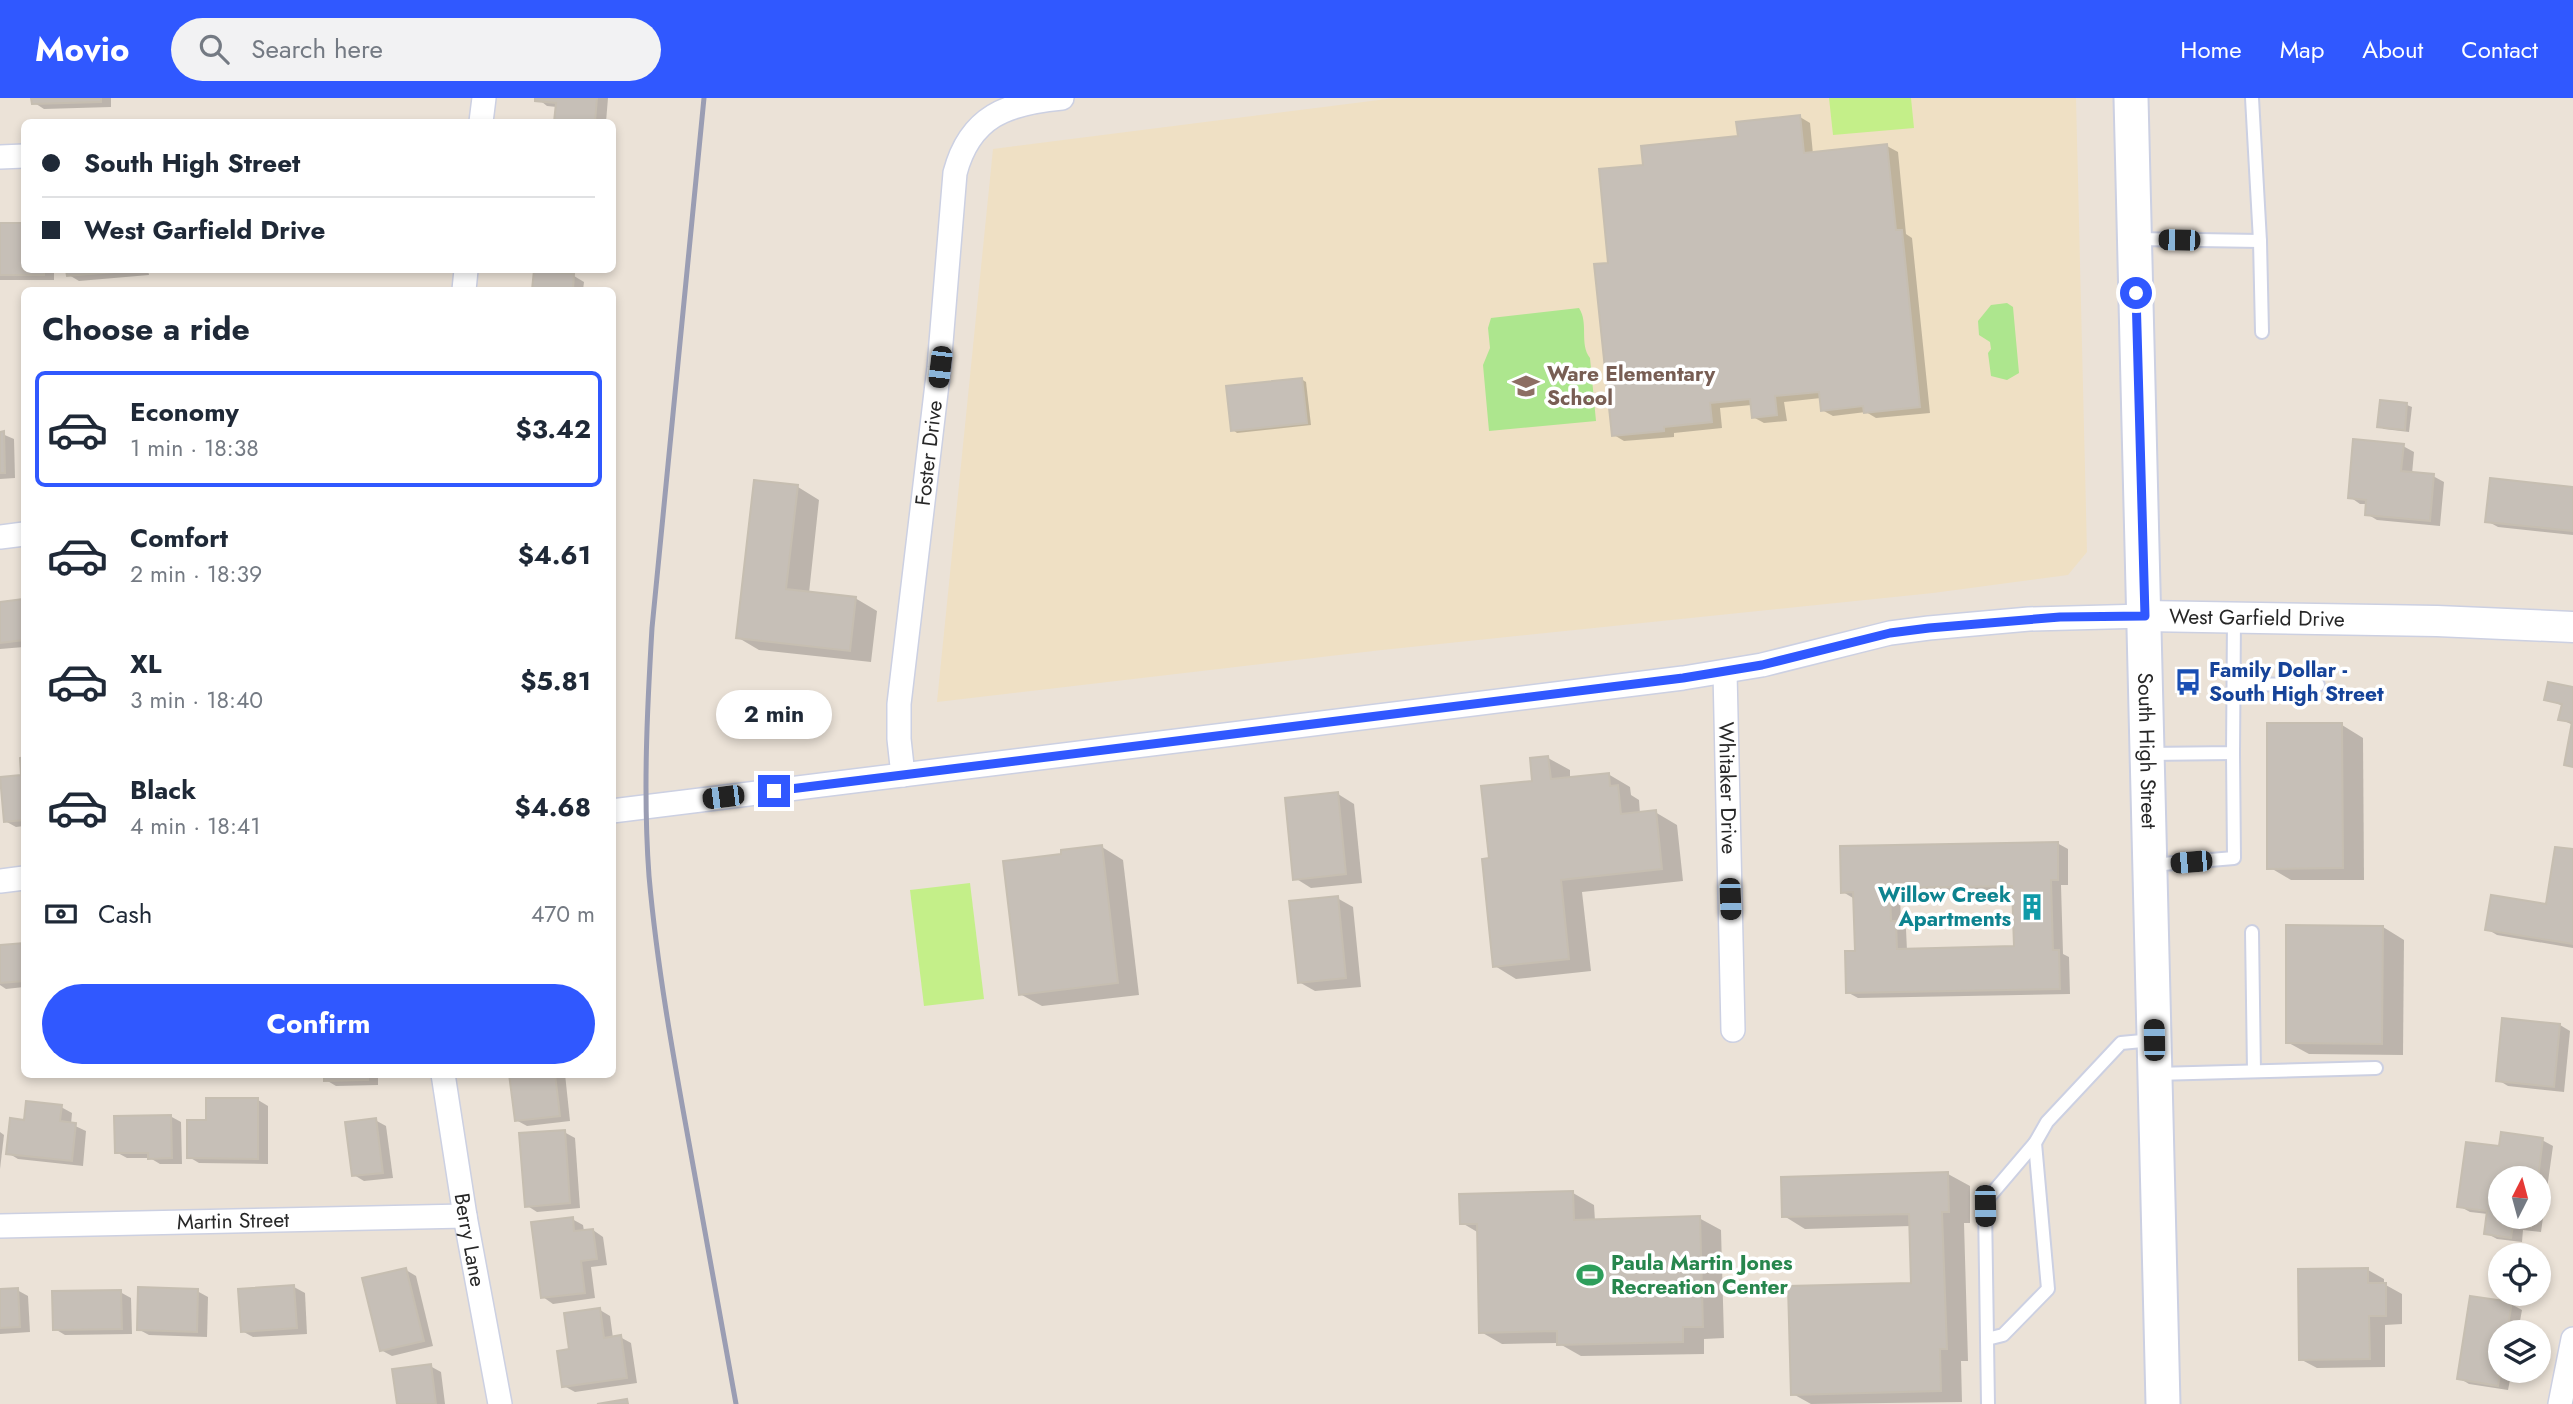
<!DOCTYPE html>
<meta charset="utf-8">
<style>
body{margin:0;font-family:Jost,sans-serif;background:#f2f2f3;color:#1f2937;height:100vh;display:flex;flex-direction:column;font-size:26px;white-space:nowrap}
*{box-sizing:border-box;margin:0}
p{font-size:23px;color:#747a83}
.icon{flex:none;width:38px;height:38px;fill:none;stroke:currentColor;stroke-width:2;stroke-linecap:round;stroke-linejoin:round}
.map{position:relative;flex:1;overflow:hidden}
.drawer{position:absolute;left:21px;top:189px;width:595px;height:791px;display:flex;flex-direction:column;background:#fff;border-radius:10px;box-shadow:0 4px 10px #0003}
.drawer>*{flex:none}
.banner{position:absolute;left:21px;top:21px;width:595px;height:154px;border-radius:10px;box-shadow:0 4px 10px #0003;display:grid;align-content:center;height:154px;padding:0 21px;background:#fff}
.needle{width:46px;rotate:6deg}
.buttons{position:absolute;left:2488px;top:1068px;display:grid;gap:14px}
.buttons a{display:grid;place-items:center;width:63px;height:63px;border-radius:50%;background:#fff;box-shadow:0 4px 10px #0003;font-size:35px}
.end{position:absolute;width:32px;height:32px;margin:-16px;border:9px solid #3058ff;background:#fff;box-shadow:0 0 0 4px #fff}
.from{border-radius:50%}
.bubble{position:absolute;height:49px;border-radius:24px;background:#fff;box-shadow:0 4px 10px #0003;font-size:23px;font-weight:700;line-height:49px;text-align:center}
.car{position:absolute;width:21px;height:42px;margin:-21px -10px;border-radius:9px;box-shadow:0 0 5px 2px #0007;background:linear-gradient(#222 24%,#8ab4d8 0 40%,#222 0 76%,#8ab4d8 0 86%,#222 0)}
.banner b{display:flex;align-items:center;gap:24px;height:66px;font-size:26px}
.banner b+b{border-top:2px solid #e0e1e3}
.banner i{width:18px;height:18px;background:#1f2937}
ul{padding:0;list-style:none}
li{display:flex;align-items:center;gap:21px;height:116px;margin:0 14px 10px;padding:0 7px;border:4px solid transparent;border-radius:10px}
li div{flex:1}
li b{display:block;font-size:26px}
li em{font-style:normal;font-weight:700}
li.current{border-color:#3058ff}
li>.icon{width:63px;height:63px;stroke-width:1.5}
h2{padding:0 21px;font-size:32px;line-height:84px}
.pay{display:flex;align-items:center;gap:18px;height:77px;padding:0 21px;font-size:26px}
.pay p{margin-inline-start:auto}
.cta{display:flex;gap:14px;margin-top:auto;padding:14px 21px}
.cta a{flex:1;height:80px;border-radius:42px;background:#3058ff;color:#fff;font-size:28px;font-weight:700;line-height:80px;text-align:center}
header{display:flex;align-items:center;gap:42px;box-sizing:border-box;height:98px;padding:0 35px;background:#3058ff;color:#fff}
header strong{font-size:33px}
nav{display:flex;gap:38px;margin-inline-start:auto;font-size:24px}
.search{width:490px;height:63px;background:#f2f2f3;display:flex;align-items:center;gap:18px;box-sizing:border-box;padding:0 24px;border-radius:38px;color:#747a83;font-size:26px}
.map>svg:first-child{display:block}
.education{fill:#efe0c4}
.green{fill:#ade68e}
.pitch{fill:#c4ef89}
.shadow{fill:#0003;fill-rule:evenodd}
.building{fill:#c6bfb7;stroke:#c6beb1;stroke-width:2;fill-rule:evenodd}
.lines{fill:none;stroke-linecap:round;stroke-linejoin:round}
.service-casing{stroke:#ccd0e2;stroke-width:16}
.minor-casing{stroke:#ccd0e2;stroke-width:26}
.tertiary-casing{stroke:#ccd0e2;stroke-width:33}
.secondary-casing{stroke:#ccd0e2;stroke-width:37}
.service{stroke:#fff;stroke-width:12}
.minor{stroke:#fff;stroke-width:23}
.tertiary{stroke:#fff;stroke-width:30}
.secondary{stroke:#fff;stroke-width:33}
.rail{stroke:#9a9db3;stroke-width:5}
.route{stroke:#3058ff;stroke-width:9}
.labels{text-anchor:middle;stroke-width:7;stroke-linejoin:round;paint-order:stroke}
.education-label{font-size:21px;font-weight:bold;fill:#785e54;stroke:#fff;text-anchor:start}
.street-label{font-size:21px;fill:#272727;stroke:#fff}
.transit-label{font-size:21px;font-weight:bold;fill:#164399;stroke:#fff;text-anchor:start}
.culture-label{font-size:21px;font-weight:bold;fill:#0d838f;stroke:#fff;text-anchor:end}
.leisure-label{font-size:21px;font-weight:bold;fill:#27864d;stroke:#fff;text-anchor:start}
</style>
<header>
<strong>Movio</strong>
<div class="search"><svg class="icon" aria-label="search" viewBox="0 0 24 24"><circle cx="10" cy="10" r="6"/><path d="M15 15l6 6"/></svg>Search here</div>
<nav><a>Home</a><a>Map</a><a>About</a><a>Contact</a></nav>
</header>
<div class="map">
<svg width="2573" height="1306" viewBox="0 0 2573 1306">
<rect width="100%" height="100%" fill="#ebe2d7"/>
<polygon class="education" points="1395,0 2076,0 2087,454 2068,477 1933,495 1382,552 937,604 993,51"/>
<g class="green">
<polygon points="2007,205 2013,209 2019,275 2007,282 1991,278 1988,255 1991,251 1990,244 1979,237 1978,223 1991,207"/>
<path d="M1579,210C1589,225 1579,246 1590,260L1596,323L1489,333L1483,267L1490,250L1488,230L1491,220Z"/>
</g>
<g class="pitch">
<polygon points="1829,0 1911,0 1914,30 1833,37"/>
<polygon points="970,785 984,901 924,908 910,792"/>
</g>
<g class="shadow">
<polygon points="33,0 111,0 111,9 44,11 33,4"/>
<polygon points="537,0 608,0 606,24 555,24 557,9 547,8"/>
<polygon points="1800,19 1810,25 1813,56 1887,48 1898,54 1906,136 1912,140 1930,315 1876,320 1866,314 1833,318 1822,312 1821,300 1784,304 1787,323 1764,325 1753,319 1752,307 1720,310 1722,330 1674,335 1674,339 1624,343 1614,337 1610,166 1645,69"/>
<polygon points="0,127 24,128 24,172 54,172 54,182 0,182"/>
<polygon points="68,172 148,172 149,177 79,183 69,177"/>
<polygon points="536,174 574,178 584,184 583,192 534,192"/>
<polygon points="1301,281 1306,284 1311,327 1237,335 1233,332"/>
<polygon points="2407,307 2412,309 2409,334 2384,331 2379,328"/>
<polygon points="0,335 14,341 15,380 0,381"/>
<polygon points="2403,348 2414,354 2412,376 2433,378 2444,384 2440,428 2377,422 2367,416 2368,406 2360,406 2350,399"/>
<polygon points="798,389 819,402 809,495 855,500 877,513 871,564 759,552 737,539"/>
<polygon points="2573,391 2573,437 2498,429 2487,423"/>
<polygon points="24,503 24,549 0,551 0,506"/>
<polygon points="2573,591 2573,627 2560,621 2563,608 2546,601"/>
<polygon points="2342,627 2363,640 2364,782 2291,782 2269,769"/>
<polygon points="1548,660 1570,672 1570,680 1608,676 1630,689 1631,697 1639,702 1640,716 1655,714 1677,727 1683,783 1582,794 1591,873 1516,881 1495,868 1491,762"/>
<polygon points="22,661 24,661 24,728 16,729 5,723 23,679"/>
<polygon points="1338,696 1354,706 1362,785 1311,790 1295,780"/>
<path d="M2057,745L2068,751V787H2061L2063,856L2069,859L2070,896L1858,900L1847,894L1856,854L1853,800L1843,794ZM2014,793L2015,850L1907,853L1906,831L1901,828L1900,795Z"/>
<polygon points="1102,749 1123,762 1139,897 1042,908 1020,896 1063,757"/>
<polygon points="2573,753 2573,850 2497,837 2487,831 2547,808"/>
<polygon points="1337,800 1353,809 1361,889 1315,893 1299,884"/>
<polygon points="2383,829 2404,842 2403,957 2309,956 2287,944"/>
<polygon points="24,846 24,889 6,891 0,887 0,849"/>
<polygon points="2504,921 2560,927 2570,933 2564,994 2508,988 2498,982"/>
<polygon points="325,976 378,976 378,987 336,988 326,982"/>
<polygon points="511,976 565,976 570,1023 527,1028 516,1022"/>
<polygon points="258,1002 268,1008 268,1066 199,1065 189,1059 208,1024"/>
<polygon points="61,1009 72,1015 71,1026 86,1033 83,1068 18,1061 8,1055 26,1024"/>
<polygon points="170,1018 181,1024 182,1066 160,1066 150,1060 127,1060 116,1054"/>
<polygon points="375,1022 386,1028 393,1080 364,1083 354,1077"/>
<polygon points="0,1034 4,1037 0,1071"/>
<polygon points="564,1034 575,1040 580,1110 537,1114 526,1107"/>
<path d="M2542,1042L2553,1048L2541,1134L2523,1132L2522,1144L2497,1141L2486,1135L2488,1116L2470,1114L2459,1108L2501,1050ZM2501,1080H2539V1118H2501Z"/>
<polygon points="1948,1076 1970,1088 1970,1125 1964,1125 1968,1263 1961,1263 1962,1304 1811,1306 1793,1296 1913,1186 1911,1128 1805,1131 1784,1118"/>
<polygon points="1573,1095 1594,1107 1595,1123 1699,1120 1721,1132 1724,1240 1704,1241 1704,1256 1581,1258 1558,1245 1502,1246 1481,1234 1479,1135 1462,1125"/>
<polygon points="572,1121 583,1127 584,1133 593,1132 603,1139 607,1167 591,1169 595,1200 553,1206 543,1199"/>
<polygon points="406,1172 416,1178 433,1248 392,1258 381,1252"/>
<polygon points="2368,1172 2384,1181 2384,1186 2402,1196 2402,1226 2385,1227 2385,1269 2317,1270 2300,1261"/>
<polygon points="294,1189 305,1195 307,1236 253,1239 242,1233"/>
<polygon points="17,1192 28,1198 30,1234 0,1236 0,1193"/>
<polygon points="197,1193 208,1199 207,1239 149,1237 138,1231"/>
<polygon points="120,1194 131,1200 132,1236 65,1237 55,1231"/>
<polygon points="2511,1206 2522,1212 2518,1234 2501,1234 2501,1272 2512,1272 2508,1292 2469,1286 2459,1280"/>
<polygon points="600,1212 610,1218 613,1240 620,1239 631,1245 637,1285 575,1294 564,1288 571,1252"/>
<polygon points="430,1268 441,1274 445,1306 398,1306"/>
</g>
<g class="building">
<polygon points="31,0 101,0 101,4 32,6"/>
<polygon points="535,0 597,0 595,24 554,24 556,5 535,3"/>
<polygon points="1800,17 1804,55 1887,46 1896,132 1902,132 1920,309 1864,315 1863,308 1821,313 1819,294 1775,298 1777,317 1752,320 1750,301 1710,305 1712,324 1664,329 1664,333 1612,338 1594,166 1608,165 1599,71 1643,67 1641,48 1738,38 1736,24"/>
<polygon points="0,125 24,125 24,172 44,172 44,177 0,177"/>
<polygon points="66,172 139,172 67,178"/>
<polygon points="534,172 574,176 573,192 532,192"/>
<polygon points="1302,280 1307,325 1231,333 1226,288"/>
<polygon points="2380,302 2407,305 2405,332 2377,329"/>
<polygon points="4,333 5,375 0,375 0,334"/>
<polygon points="2353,341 2404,346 2401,373 2434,376 2430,423 2365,417 2366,402 2348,400"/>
<polygon points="2490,380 2573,389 2573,433 2485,424"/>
<polygon points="754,382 798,387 786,491 856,499 850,553 736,540"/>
<polygon points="24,501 24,542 0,545 0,504"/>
<polygon points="2548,584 2573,589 2573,669 2564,667 2572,624 2558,622 2562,606 2544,602"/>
<polygon points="2267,625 2342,625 2343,770 2267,771"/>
<polygon points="1548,658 1551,681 1609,675 1610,688 1618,687 1621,716 1656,712 1662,771 1561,782 1569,861 1493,869 1482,761 1489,760 1481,688 1532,683 1530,660"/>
<polygon points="24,659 24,722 4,724 0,679 21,677 20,660"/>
<polygon points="1338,694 1346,776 1293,782 1285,700"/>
<path d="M2058,744V782H2051L2053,852H2059L2060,891L1846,895L1845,853H1855L1853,794L1841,795L1840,748ZM2012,788L2014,848L1897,851L1896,823H1891L1890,790Z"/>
<polygon points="1102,747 1118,885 1019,897 1003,763 1061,756 1061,752"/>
<polygon points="2555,749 2573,751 2573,846 2485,832 2491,797 2546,806"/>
<polygon points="1338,798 1346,880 1298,885 1289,803"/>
<polygon points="2286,827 2383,828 2382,946 2286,945"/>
<polygon points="24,845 24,883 0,885 0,847"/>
<polygon points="2502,920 2560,926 2554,989 2496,983"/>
<polygon points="324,976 368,976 368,982 324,983"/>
<polygon points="509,976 555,976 560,1018 515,1023"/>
<polygon points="206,1000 258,1000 258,1061 187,1060 187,1022 206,1022"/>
<polygon points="26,1003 62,1007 60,1023 76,1025 72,1063 6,1056 10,1020 24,1022"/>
<polygon points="171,1017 172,1060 148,1061 148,1055 115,1055 114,1018"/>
<polygon points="376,1020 383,1075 352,1078 345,1024"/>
<polygon points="565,1032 570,1105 525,1109 519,1035"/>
<polygon points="2501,1034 2543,1040 2538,1080 2501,1080 2501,1118 2533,1118 2531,1129 2513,1127 2511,1140 2484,1136 2487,1113 2457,1109 2466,1044 2499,1048"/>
<polygon points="1948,1074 1949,1114 1942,1114 1947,1251 1940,1251 1941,1293 1791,1297 1788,1188 1911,1185 1909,1116 1782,1119 1781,1079"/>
<polygon points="1573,1093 1574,1122 1700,1118 1703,1229 1683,1229 1683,1244 1557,1247 1557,1233 1479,1235 1477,1126 1460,1126 1459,1096"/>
<polygon points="573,1119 574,1133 593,1131 597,1161 581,1163 585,1195 541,1200 531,1124"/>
<polygon points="406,1170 424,1243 380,1253 362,1180"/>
<polygon points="2368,1170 2368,1185 2386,1185 2386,1218 2369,1218 2370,1261 2299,1262 2298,1171"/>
<polygon points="294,1187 297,1230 241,1234 238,1191"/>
<polygon points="138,1189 198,1191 197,1234 137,1232"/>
<polygon points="18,1190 20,1229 0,1230 0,1191"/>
<polygon points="121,1192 122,1231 53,1232 52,1193"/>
<polygon points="2470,1198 2512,1204 2507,1234 2501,1234 2501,1271 2498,1288 2457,1281"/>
<polygon points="600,1210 604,1240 621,1237 627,1280 562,1289 557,1253 569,1251 564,1215"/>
<polygon points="431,1266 436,1306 397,1306 392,1271"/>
<polygon points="627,1301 628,1306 597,1306"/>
</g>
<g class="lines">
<defs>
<g id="service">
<polyline points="2135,141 2260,143 2252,0"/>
<polyline points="2260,143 2262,234"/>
<polyline points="2234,586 2318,587"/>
<polyline points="2147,656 2233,655 2234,520"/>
<polyline points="2151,767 2234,760 2233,655"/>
<polyline points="2252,834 2254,973"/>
<polyline points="2155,976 2376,970"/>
<polyline points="1987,1241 2003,1237 2048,1191 2035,1045"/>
<polyline points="1988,1306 1985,1108 1989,1099 2035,1045 2047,1024 2121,945 2153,942"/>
</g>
<g id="minor">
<polyline points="481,24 484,0"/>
<polyline points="0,59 24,58"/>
<polyline points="464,192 466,172"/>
<polyline points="0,439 24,436"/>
<path id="s1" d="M1725,574L1733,932"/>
<path id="s2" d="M903,677L899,641V606L939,269L955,75C970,18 1007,5 1062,0"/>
<polyline points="612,713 1683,580 1762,567 1890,535 1929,530 2029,521 2145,518"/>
<polyline points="0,783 24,780"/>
<path id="s3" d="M443,976L465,1118L500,1306"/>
<path id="s4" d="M0,1128L465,1118"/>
<polyline points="2560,1306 2573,1241"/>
</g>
<g id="tertiary">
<path id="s5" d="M2145,518L2437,523L2573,529"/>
</g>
<g id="secondary">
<path id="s6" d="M2131,0L2163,1306"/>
</g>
</defs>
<use href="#service" class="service-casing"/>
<use href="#minor" class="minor-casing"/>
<use href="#tertiary" class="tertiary-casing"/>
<use href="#secondary" class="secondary-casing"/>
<use href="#service" class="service"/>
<use href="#minor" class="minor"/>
<use href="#tertiary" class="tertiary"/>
<use href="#secondary" class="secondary"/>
<path class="rail" d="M704,0L652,530C647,613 643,696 649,778C657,868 673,957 689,1045C705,1132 720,1219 736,1306"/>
</g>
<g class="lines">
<polyline class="route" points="774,693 1683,580 1762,567 1890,535 1929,530 2060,519 2145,518 2136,195"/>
</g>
<defs>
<symbol id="school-bare" viewBox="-9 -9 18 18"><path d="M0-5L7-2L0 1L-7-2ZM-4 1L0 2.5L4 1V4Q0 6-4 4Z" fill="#8d6e63" stroke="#fff" stroke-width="2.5" paint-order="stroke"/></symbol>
<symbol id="bus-bare" viewBox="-9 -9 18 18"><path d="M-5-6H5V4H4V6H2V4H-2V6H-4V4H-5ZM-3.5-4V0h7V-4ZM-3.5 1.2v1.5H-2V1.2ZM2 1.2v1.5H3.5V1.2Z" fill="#1a4fb4" stroke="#fff" stroke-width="2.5" paint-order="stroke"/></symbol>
<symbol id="building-bare" viewBox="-9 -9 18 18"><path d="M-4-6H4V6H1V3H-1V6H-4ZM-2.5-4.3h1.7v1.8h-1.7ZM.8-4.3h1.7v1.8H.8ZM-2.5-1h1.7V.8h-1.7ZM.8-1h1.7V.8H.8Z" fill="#0f9aa8" stroke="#fff" stroke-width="2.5" paint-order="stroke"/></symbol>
<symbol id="stadium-bare" viewBox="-9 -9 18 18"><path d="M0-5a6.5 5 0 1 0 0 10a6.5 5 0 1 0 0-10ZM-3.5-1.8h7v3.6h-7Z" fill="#2e9e5b" stroke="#fff" stroke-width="2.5" paint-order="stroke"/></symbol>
</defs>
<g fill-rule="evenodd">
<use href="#school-bare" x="1507" y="269" width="38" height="38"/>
<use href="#bus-bare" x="2169" y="565" width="38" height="38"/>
<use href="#building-bare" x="2013" y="790" width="38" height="38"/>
<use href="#stadium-bare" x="1571" y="1158" width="38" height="38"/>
</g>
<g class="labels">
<g class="education-label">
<text x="1547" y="283">Ware Elementary<tspan x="1547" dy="24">School</tspan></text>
</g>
<g class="street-label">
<text dy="7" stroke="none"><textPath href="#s2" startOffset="324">Foster Drive</textPath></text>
<text dy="7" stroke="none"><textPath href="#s5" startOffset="112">West Garfield Drive</textPath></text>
<text dy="7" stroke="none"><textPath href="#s6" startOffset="653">South High Street</textPath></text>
<text dy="7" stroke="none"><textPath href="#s1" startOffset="116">Whitaker Drive</textPath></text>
<text dy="7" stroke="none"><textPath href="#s4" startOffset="233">Martin Street</textPath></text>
<text dy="7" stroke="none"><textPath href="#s3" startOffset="168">Berry Lane</textPath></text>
</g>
<g class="transit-label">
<text x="2209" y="579">Family Dollar -<tspan x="2209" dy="24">South High Street</tspan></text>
</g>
<g class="culture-label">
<text x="2011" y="804">Willow Creek<tspan x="2011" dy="24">Apartments</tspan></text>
</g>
<g class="leisure-label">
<text x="1611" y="1172">Paula Martin Jones<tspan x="1611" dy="24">Recreation Center</tspan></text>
</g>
</g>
</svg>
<div class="buttons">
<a><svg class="needle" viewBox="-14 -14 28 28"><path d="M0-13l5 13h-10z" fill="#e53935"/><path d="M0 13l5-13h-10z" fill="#747a83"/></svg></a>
<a><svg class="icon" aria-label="locate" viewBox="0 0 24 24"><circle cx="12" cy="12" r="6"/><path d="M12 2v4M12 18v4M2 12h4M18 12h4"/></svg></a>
<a><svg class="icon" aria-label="layers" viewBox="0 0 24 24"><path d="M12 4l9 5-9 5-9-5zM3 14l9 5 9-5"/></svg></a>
</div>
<i class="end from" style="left:2136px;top:195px"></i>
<i class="end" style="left:774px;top:693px"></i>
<div class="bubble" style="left:716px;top:592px;width:116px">2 min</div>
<i class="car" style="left:2179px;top:142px;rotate:271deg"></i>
<i class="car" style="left:940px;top:269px;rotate:187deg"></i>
<i class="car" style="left:723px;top:699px;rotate:263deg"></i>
<i class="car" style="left:2191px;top:764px;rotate:265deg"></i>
<i class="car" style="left:1730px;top:801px;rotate:178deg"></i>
<i class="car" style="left:2154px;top:942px;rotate:359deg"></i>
<i class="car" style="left:1985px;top:1108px;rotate:179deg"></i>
<div class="banner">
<b><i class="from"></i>South High Street</b>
<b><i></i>West Garfield Drive</b>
</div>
<section class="drawer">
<h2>Choose a ride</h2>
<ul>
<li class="current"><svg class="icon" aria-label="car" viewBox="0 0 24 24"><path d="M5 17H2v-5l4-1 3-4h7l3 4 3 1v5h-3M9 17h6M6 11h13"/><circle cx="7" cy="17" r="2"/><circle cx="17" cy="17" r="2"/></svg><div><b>Economy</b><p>1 min · 18:38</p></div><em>$3.42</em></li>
<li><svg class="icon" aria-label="car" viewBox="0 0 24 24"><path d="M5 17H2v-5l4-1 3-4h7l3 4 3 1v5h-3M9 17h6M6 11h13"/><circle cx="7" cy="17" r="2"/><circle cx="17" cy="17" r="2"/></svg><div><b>Comfort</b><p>2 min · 18:39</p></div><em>$4.61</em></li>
<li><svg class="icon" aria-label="car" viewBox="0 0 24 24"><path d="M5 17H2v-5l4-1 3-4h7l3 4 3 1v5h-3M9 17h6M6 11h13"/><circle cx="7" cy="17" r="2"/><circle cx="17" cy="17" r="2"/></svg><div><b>XL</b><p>3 min · 18:40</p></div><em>$5.81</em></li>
<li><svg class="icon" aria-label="car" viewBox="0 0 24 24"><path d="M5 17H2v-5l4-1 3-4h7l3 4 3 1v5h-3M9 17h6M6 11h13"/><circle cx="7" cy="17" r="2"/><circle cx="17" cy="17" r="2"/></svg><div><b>Black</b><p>4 min · 18:41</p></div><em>$4.68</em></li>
</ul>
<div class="pay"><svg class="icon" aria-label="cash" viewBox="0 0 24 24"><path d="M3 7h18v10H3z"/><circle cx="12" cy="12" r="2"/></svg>Cash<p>470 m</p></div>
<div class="cta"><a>Confirm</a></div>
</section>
</div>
